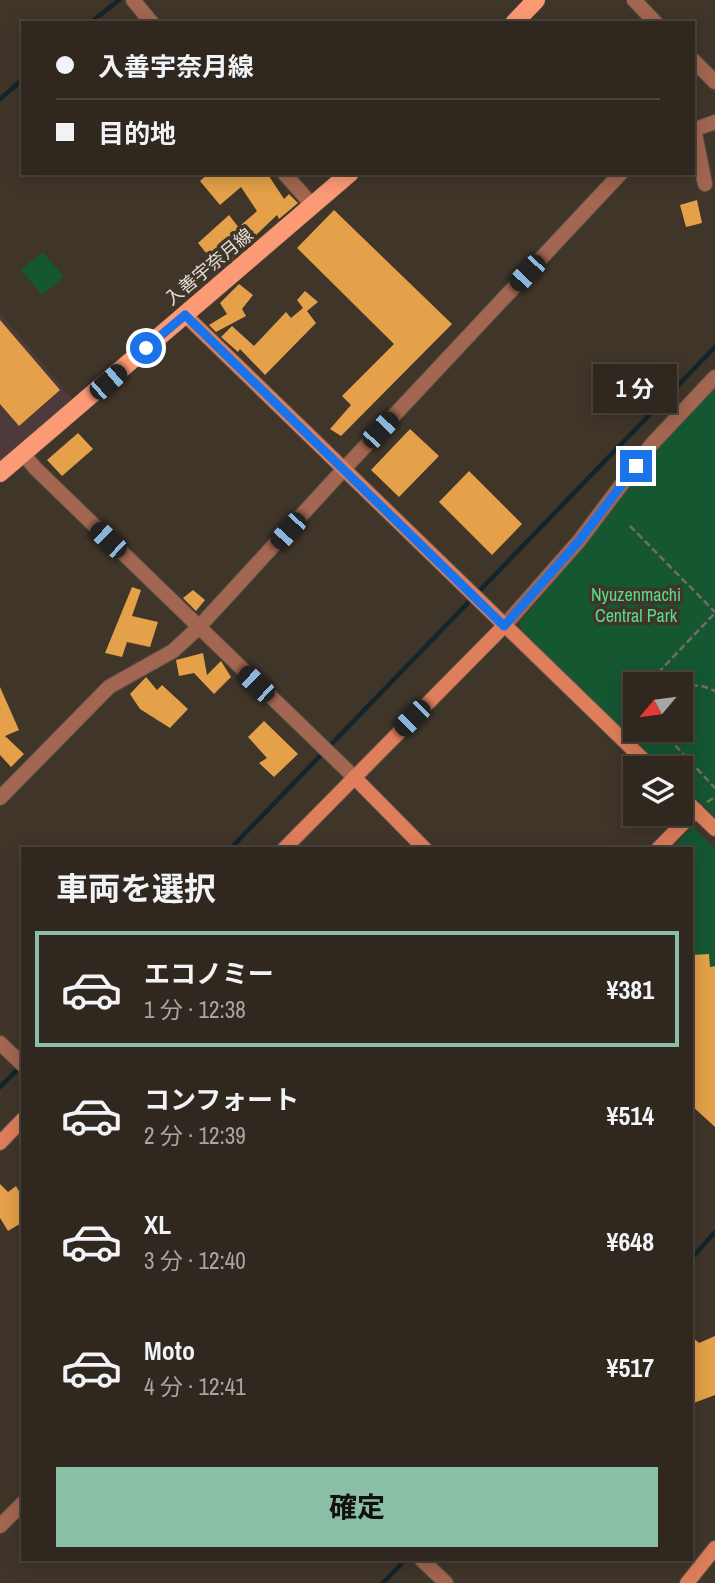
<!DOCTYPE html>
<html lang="ja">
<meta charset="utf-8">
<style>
body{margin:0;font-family:"Archivo Narrow","Noto Sans JP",sans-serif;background:#3c342c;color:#f1f3f6;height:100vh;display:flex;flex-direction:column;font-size:26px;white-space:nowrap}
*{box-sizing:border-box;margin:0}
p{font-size:23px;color:#a8a6a4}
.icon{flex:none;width:38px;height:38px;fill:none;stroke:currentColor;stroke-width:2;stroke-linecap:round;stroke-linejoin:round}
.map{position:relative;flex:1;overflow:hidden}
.panel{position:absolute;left:21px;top:847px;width:672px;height:714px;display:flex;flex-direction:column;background:#30281f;border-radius:0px;box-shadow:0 4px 18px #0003,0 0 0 2px #4b443d}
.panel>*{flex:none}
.top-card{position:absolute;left:21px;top:21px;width:674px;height:154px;border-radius:0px;box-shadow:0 4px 18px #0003,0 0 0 2px #4b443d;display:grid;align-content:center;height:154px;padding:0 35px;background:#30281f}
.needle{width:46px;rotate:241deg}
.controls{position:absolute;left:623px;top:672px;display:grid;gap:14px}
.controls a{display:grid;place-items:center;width:70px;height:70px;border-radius:0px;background:#30281f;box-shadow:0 4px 18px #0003,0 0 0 2px #4b443d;font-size:35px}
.end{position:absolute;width:32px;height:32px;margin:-16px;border:9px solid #1a73e8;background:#fff;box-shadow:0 0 0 4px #fff}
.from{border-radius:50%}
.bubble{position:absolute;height:49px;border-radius:0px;background:#30281f;box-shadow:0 4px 18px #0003,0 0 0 2px #4b443d;font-size:23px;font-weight:700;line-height:49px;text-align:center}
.car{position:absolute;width:21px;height:42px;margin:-21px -10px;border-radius:9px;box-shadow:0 0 5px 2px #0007;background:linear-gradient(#222 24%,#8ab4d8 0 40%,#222 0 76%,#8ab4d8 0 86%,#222 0)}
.top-card b{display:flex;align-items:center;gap:24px;height:66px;font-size:26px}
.top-card b+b{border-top:2px solid #4b443d}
.top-card i{width:18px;height:18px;background:#f1f3f6}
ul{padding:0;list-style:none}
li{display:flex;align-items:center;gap:21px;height:116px;margin:0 14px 10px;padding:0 21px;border:4px solid transparent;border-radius:0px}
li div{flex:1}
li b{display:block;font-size:26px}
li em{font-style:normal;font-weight:700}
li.active{border-color:#8abfa5}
li>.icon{width:63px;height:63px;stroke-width:1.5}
h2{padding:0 35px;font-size:32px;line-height:84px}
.action{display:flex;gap:14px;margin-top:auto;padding:14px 35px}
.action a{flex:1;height:80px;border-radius:0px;background:#8abfa5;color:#111;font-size:28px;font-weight:700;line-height:80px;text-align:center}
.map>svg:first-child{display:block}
.industrial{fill:#4e393b}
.green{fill:#145731;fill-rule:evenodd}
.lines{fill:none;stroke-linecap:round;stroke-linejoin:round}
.stream{stroke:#13242b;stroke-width:4.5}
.building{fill:#e4a149}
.street-casing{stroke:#5e5348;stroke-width:16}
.secondary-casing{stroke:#5e5348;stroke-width:16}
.primary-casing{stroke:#5e5348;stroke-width:19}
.path{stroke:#766d62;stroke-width:2.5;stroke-dasharray:7 3.5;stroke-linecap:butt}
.street{stroke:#a36650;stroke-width:14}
.secondary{stroke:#de7e5b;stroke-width:14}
.primary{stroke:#fd9a76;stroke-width:18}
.route{stroke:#1a73e8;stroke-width:9}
.labels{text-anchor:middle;stroke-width:7;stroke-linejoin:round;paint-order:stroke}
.street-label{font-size:18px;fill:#e4ddd6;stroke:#403529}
.park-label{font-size:18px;fill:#5adb8d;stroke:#403529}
</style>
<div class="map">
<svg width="715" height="1583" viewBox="0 0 715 1583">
<rect width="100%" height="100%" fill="#403529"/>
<polygon class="industrial" points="0,313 72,399 0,461"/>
<g class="green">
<polygon points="43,252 64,277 42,295 21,270"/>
<path d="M715,386V816L681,784V768H664L521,633L520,622L608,516L657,448ZM635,684H681V730H635Z"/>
<polygon points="692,827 715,848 715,966 710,967 709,955 691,955 691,849 671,849"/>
</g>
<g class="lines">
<g class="stream">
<polyline points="90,23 119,0"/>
<polyline points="0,99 23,79"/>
<polyline points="230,849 715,347"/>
<polyline points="0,1087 20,1067"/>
<polyline points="691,1259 715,1232"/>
<polyline points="383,1583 406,1559"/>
</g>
</g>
<g class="building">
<polygon points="209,173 267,173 284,199 289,194 298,203 279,219 277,215 252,239 241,225 257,211 241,187 220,205 200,181"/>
<polygon points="697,200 702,223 686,227 680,205"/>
<polygon points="334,210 452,324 341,436 330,429 351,405 342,396 394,344 297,248"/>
<polygon points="229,215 243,233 229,247 236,255 220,270 198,243"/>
<polygon points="239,284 253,295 242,309 246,316 216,332 209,325 227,314 220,303"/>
<polygon points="305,291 318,302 307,311 316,323 265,375 240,349 238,352 221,337 232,326 254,346 286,312 291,318 303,308 297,300"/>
<polygon points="0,320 60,390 19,426 0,404"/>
<polygon points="410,429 439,456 399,497 371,470"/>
<polygon points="78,433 93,449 62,476 47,460"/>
<polygon points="469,471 522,524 492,555 439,502"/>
<polygon points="132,587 141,590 132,616 158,622 150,647 127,642 122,657 105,653"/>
<polygon points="193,590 205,600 196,611 183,598"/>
<polygon points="203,653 207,675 221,661 231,677 214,694 194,673 179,676 176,660"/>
<polygon points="146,677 157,690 162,685 188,709 170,728 140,709 130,694"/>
<polygon points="0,687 19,730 5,736 24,754 11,767 0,755"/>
<polygon points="264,721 298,754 274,777 259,763 267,758 248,737"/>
<polygon points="709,954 710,967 715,966 715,1127 691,1105 691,955"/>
<polygon points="0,1184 8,1192 16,1186 23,1198 23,1222 8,1231 0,1218"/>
<polygon points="691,1336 699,1343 715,1336 715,1395 691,1404"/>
</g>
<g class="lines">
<defs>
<g id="street">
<polyline points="133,0 152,23"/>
<polyline points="634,0 656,23"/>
<polyline points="693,60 715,82"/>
<polyline points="694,129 705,184"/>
<polyline points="693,130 715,122"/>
<polyline points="284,173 313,206"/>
<polyline points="23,453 35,468 354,777"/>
<polyline points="504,626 579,541 652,444 715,377"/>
<polyline points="0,798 109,687 173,651 198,628 343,470 621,173"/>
<polyline points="0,1043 23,1065"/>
<polyline points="0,1526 23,1503"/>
<polyline points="421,1559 446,1583"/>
</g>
<g id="secondary">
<polyline points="185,315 652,768"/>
<polyline points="354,777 425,849"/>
<polyline points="681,796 715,829"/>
<polyline points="284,849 504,626"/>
<polyline points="658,849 696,810"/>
<polyline points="0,1143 23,1119"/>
<polyline points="687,1583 715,1548"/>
</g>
<g id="primary">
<polyline points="514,23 536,0"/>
<polyline points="0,473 350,173"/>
</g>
</defs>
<use href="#street" class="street-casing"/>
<use href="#secondary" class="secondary-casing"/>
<use href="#primary" class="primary-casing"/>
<g class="path">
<polyline points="630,526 715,612"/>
<polyline points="658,673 715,613"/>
<polyline points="647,684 658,673 672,684"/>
<path d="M681,689C694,683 702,685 715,691"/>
<polyline points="635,696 631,701 635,705"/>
<polyline points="661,730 715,788"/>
<polyline points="673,742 679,736 678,730"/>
<polyline points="707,802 715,797"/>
</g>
<use href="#street" class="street"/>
<use href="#secondary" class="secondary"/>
<use href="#primary" class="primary"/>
</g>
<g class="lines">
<polyline class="route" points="146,348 185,315 504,626 579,541 636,466"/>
</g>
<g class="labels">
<g class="street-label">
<text transform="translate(209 267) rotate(-40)" y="6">入善宇奈月線</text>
</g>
<g class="park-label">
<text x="636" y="601">Nyuzenmachi<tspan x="636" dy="21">Central Park</tspan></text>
</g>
</g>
</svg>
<div class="controls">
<a><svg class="needle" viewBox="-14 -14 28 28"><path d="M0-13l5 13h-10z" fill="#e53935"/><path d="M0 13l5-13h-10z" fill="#a8a6a4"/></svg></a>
<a><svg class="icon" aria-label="layers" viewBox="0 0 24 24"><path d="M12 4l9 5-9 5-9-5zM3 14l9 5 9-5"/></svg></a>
</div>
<i class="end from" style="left:146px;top:348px"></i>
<i class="end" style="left:636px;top:466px"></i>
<div class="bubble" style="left:593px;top:364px;width:84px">1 分</div>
<i class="car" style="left:527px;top:273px;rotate:223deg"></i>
<i class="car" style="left:108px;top:382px;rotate:49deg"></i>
<i class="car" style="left:380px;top:430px;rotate:43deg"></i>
<i class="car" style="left:288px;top:531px;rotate:222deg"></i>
<i class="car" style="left:108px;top:540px;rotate:314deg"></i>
<i class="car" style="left:256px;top:684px;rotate:314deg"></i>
<i class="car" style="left:412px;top:718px;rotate:225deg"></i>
<div class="top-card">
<b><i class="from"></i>入善宇奈月線</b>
<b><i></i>目的地</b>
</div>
<section class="panel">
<h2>車両を選択</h2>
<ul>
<li class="active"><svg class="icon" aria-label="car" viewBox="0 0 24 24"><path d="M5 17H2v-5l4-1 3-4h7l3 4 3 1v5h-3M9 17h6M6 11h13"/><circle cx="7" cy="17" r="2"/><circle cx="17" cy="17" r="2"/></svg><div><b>エコノミー</b><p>1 分 · 12:38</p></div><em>¥381</em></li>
<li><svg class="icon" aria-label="car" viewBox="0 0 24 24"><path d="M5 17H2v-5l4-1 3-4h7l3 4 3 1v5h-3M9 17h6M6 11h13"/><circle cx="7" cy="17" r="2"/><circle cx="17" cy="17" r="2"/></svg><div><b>コンフォート</b><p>2 分 · 12:39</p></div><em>¥514</em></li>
<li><svg class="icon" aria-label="car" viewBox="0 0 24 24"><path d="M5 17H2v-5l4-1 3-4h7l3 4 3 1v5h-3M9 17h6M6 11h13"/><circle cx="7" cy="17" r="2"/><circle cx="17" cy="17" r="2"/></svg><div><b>XL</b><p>3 分 · 12:40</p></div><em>¥648</em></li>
<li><svg class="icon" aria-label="car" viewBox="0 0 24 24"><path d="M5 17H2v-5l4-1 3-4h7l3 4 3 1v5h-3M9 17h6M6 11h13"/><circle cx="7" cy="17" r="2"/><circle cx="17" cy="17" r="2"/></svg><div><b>Moto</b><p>4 分 · 12:41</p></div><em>¥517</em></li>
</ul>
<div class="action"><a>確定</a></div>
</section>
</div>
